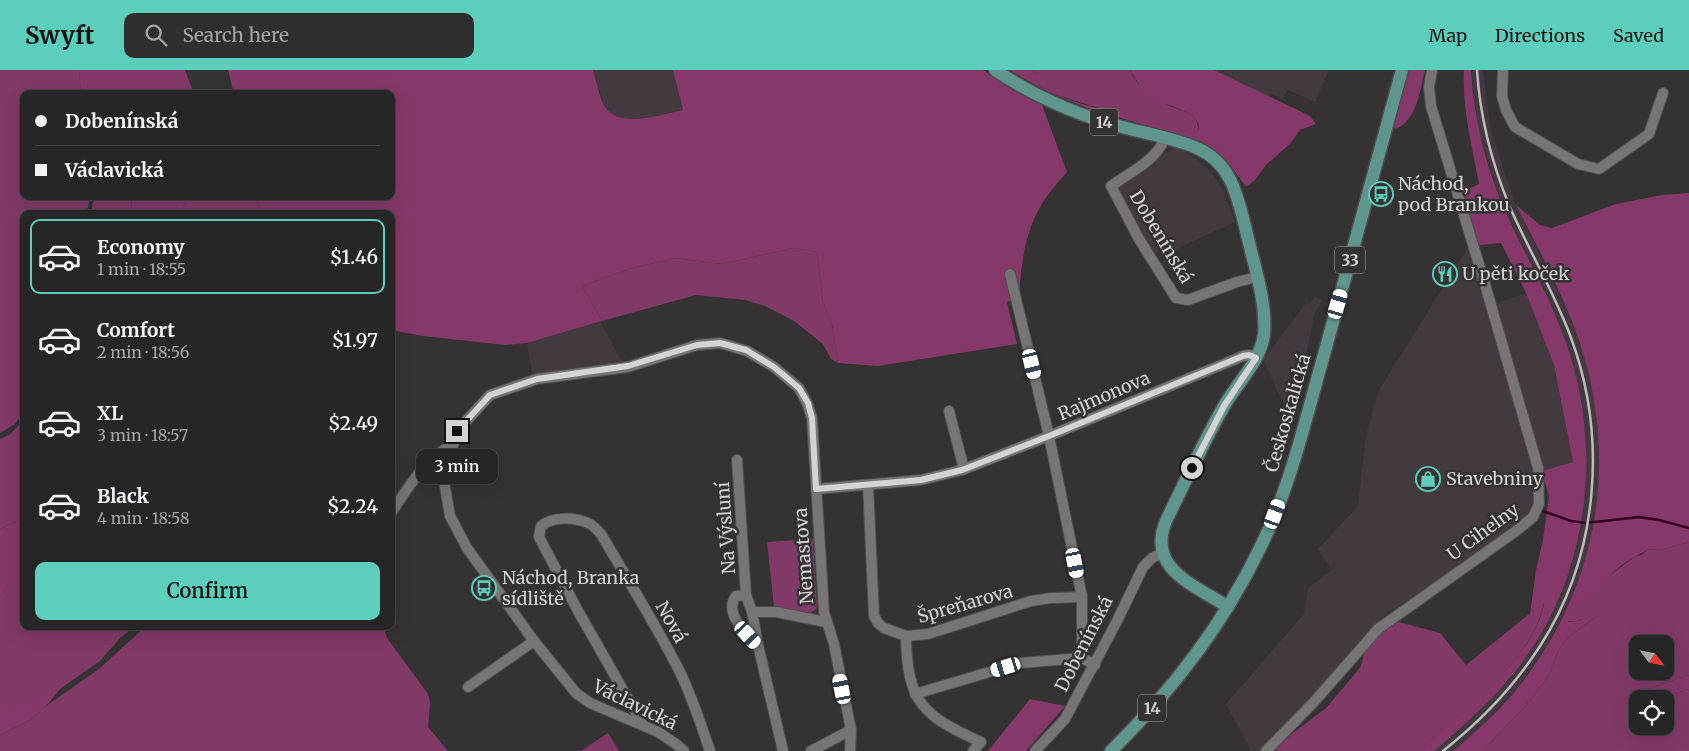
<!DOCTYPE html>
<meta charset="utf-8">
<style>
body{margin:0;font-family:Merriweather,serif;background:#2f2e2e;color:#f1f3f6;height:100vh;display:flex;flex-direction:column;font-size:19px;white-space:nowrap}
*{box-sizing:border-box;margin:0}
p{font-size:16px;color:#a4a5a7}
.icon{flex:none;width:28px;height:28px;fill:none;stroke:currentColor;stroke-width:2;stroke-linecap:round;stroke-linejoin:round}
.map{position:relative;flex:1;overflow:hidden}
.panel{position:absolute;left:20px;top:140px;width:375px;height:420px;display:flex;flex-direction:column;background:#272626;border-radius:10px;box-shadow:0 5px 20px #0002,0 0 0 1px #434343}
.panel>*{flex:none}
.top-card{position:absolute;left:20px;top:20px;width:375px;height:110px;border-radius:10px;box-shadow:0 5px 20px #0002,0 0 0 1px #434343;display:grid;align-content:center;height:110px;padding:0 15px;background:#272626}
.needle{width:32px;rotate:122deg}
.controls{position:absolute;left:1629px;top:565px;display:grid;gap:10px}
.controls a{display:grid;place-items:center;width:45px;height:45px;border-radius:10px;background:#272626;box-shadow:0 5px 20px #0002,0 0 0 1px #434343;font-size:25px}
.end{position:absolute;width:22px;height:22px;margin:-11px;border:6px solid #d4d2d3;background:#111;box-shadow:0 0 0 2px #111}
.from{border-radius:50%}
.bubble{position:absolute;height:35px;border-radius:10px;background:#272626;box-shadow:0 5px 20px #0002,0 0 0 1px #434343;font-size:16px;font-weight:600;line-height:35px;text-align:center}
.car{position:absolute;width:15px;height:30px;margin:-15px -8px;border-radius:6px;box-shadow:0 0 4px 1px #0007;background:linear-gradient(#fff 24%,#345 0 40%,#fff 0 76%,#345 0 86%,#fff 0)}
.top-card b{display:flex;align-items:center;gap:18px;height:48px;font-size:19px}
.top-card b+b{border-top:1px solid #434343}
.top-card i{width:12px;height:12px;background:#f1f3f6}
ul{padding:9px 0 0;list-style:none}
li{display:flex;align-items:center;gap:15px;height:75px;margin:0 10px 8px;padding:0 5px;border:2px solid transparent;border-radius:10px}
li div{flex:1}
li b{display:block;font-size:19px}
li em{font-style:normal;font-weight:600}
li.active{border-color:#5bcebc}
li>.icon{width:45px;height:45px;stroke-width:1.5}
.action{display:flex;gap:10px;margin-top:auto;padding:10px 15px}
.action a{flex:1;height:58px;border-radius:10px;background:#5bcebc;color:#111;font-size:20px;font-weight:600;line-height:58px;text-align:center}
header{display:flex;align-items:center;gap:30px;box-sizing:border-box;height:70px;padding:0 25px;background:#5bcebc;color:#111}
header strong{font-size:24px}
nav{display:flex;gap:28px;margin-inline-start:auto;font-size:18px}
.search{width:350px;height:45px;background:#2f2e2e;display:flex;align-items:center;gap:12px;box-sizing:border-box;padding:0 18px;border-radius:10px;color:#a4a5a7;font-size:19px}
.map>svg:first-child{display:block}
.built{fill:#423a3f}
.green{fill:#813967;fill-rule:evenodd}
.forest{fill:#853869}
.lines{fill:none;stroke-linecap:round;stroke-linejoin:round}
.stream{stroke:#330023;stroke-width:2.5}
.street-casing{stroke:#504e4f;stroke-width:12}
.primary-casing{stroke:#504e4f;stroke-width:15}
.street{stroke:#767475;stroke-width:10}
.primary{stroke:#5e968e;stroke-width:12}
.rail{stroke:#bdbbbc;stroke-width:2.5}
.route{stroke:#d4d2d3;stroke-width:6}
.labels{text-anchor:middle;stroke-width:5;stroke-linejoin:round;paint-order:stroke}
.shield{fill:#343233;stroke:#a4a2a3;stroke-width:1}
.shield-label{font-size:16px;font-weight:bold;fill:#d4d2d3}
.poi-label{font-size:18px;fill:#d4d2d3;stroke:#343233;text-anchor:start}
.street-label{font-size:18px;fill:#d4d2d3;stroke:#343233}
</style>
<header>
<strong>Swyft</strong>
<div class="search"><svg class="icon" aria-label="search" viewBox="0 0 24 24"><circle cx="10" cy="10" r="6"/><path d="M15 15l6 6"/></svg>Search here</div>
<nav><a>Map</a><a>Directions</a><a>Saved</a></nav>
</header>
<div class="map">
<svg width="1689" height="681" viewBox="0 0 1689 681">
<rect width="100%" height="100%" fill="#343233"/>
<g class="built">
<polygon points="593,0 673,0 683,40 644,48 621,48 609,43 604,36"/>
<polygon points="1214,0 1329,0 1315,32 1288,20 1282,29 1270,23 1269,27"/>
<polygon points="1471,0 1483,0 1490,56 1506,108 1516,135 1568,242 1585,289 1594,327 1599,364 1599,414 1595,449 1587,486 1570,533 1546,578 1519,616 1478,660 1453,681 1433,681 1469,651 1509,608 1536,571 1546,553 1559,528 1575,483 1583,447 1586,413 1586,365 1581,329 1573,293 1556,247 1505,140 1494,112 1478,58"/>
<polygon points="1174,79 1180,79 1198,90 1212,103 1222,118 1235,152 1163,185 1161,181 1153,186 1114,117 1158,87"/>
<polygon points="1469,176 1526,373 1536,422 1526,449 1440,510 1384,545 1368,564 1351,598 1323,628 1262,681 1251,681 1226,634 1304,544 1308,518 1332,500 1318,479 1358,436 1366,365 1379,320"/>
<polygon points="1526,223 1554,295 1573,392 1542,401 1497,233"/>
<polygon points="1315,226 1322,230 1314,245 1311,263 1293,337 1286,337 1276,319 1264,289 1306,233 1309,234"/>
<polygon points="600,252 623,293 532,304 527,273"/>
</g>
<g class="green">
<polygon points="0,0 79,0 81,24 24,24 24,126 91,126 86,144 24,144 24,341 15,354 0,363"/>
<path d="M1032,0H1130C1135,13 1150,27 1162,33C1176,40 1201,41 1198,61L1194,64L1190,63L1142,50L1133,45H1122L1105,40L1057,25L1043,18L1039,14L1036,3Z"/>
<polygon points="94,126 131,126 132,144 91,144"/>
<polygon points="189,126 254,126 263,144 179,144"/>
<polygon points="794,178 817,182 823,232 832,255 838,293 831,289 823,274 794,251 765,236 745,230 696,225 602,251 582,216 629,199 675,188 721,194"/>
<polygon points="24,350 24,448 0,459 0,369 9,365"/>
<polygon points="813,469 817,538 811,543 774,537 767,472"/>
<path d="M1689,472V605L1648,619L1626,634L1629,637L1637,635L1638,656H1665V629H1657L1689,619V681H1482L1524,638L1550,604L1558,581L1568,567L1596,547C1586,545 1578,554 1567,551L1571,535L1634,487L1641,485L1649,479L1660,480ZM1638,574H1665V601H1638Z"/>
<polygon points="16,503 24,509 24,556 135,556 120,568 100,591 60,619 0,642 0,527"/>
<path d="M1544,532C1536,587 1459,646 1418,681H1275L1289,666L1326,638L1360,598L1366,578L1395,551L1440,563L1466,595Z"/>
<polygon points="146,556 383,556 387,568 428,624 430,632 428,657 448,681 0,681 0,665 30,650 46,636 99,599"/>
<polygon points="608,663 619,681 581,681"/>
</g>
<g class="forest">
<polygon points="79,0 185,0 194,24 81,24"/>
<path d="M228,0H593C597,12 599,27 605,37C618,59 664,44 683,40L673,0H983L1012,20L1042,35L1067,102C1060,110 1053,118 1047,126C1025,157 1021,193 1019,229L1007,232L1017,274L878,296L838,293L832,255L823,232L817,182L794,178L721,194L675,188L629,199L582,216L602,251L527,273L505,275L423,266L391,260V144H263L254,126H391V24H234Z"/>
<path d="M1009,0H1032L1039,6V14L1043,18L1057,25L1079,33L1122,45H1133L1160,55L1169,56L1194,64L1198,61C1199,58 1199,55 1198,53C1195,43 1166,32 1157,34L1148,28L1130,0H1214L1310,46L1316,54L1300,60L1290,74L1266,95L1255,110L1246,117C1232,97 1222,82 1200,71L1090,39L1048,22Z"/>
<path d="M1408,0H1425C1420,20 1417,50 1396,59L1391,56Z"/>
<path d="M1464,0H1471C1474,48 1485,94 1504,138C1523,182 1548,223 1564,267C1607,382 1588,520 1506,612C1488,633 1469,651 1448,669C1444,672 1438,679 1433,681C1429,681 1422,681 1418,681C1458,646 1536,587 1544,533L1530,544L1536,500L1543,470L1549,427L1542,401L1573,392L1554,295L1526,223L1501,173L1469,176L1452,126L1479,114C1472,76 1462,39 1464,0Z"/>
<path d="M1689,123V472L1660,480L1649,479C1643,483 1637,485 1631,489C1619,496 1606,507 1600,520L1572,535L1568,552L1578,551L1596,544L1597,546L1568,567L1558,581L1550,604L1524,638L1482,681H1453C1477,661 1501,639 1520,615C1594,521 1617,405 1585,290C1570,236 1541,185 1516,135L1540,155L1552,158L1616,134L1662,125Z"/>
<polygon points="131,126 189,126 179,144 132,144"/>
<polygon points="24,448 24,509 16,504 0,527 0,459"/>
<polygon points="1689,605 1689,619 1657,629 1638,629 1637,635 1629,637 1626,634 1648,619"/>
<polygon points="60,619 46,636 30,650 0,665 0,641"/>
<polygon points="1030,629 1065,636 1026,681 988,681"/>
</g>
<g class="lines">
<polyline class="stream" points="1543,441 1571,451 1586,453 1639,447 1659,450 1689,458"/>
<defs>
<g id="street">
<polyline points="1503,0 1502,26 1506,40 1515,57 1578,94 1599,99 1649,64 1663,23"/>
<path d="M1165,68C1156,91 1130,102 1111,116L1139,169L1176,228L1188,230L1237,212L1257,207"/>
<polyline points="1010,204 1049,366 1082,527 1082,588 1095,595"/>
<polyline points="949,341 964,399"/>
<polyline points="737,390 746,525"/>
<polyline points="868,415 874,546 878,553 884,558 906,566 928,564 1031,531 1051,528 1082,527"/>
<polyline points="816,419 921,410 962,400 1049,366 1243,286 1249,285 1256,287"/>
<path d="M391,443C409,416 424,391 453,374"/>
<polyline points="752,542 776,542 826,552"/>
<path d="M906,566C907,631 922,646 981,672L973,681"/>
<path d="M758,575C746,563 723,543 736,526L746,525L752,542L758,575L783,681"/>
<polyline points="468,617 534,571"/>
<polyline points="915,624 1020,593 1082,588"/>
<path d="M643,655L578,541L539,467L541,456C553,446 575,447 590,454C594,456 598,461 601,464C628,510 656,555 680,602C692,627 701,654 710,681"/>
<polyline points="684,681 676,674 658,662 590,633 576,623 534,571 467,478 450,446 444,411 457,361 490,325 537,309 628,297 697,275 720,273 747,281 774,297 799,318 807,333 812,348 824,542 834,574 851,660 850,681"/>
<polyline points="811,681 851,660"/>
<polyline points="1035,681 1065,649 1117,551 1143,497 1152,488 1162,483"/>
<polyline points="1266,681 1313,633 1378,559 1516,461 1533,447 1539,434 1538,398 1484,211 1431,36 1429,17 1432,0"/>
</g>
<g id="primary">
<path d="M995,0C1034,26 1077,45 1122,57C1148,64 1175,68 1199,79C1231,94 1237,125 1245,156C1252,189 1267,230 1264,264C1261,291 1237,313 1224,336C1203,373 1185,412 1166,451C1146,499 1195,515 1228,537"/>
<path d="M1111,681C1172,621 1223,555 1260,478C1291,416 1306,347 1325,281C1351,187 1376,94 1402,0"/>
</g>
</defs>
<use href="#street" class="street-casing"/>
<use href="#primary" class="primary-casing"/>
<use href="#street" class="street"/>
<use href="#primary" class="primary"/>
<path class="rail" d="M1443,681C1481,651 1514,617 1540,576C1599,485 1608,366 1570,265C1553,220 1528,179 1509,135C1491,91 1480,47 1477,0"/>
</g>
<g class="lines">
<polyline class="route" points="457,361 490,325 537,309 628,296 697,275 720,273 746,280 774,297 799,318 808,333 812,348 816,419 921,410 962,400 1049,366 1243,286 1249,285 1256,288 1224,336 1192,398"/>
</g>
<defs>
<symbol id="bus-ring" viewBox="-11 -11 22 22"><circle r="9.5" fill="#343233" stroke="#5bcebc" stroke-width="1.5"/><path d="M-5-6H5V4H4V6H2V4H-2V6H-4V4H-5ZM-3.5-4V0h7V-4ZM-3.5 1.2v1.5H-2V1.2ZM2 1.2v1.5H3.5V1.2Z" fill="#5bcebc"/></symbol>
<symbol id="restaurant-ring" viewBox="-11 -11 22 22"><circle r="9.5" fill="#343233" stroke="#5bcebc" stroke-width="1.5"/><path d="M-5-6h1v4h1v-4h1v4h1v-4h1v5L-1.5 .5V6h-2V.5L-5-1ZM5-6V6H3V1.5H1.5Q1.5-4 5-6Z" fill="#5bcebc"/></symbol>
<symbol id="shop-ring" viewBox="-11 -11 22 22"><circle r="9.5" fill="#343233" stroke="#5bcebc" stroke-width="1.5"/><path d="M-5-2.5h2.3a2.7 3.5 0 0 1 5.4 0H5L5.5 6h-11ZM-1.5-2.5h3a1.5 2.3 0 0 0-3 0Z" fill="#5bcebc"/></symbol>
</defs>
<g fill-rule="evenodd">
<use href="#bus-ring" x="1367" y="110" width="28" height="28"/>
<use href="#restaurant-ring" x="1431" y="190" width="28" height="28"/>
<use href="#shop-ring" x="1414" y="395" width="28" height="28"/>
<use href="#bus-ring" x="470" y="504" width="28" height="28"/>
</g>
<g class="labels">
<g class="shield">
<rect x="1090" y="38.5" width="28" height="27" rx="4"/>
<rect x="1335" y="176.5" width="30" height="27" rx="4"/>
<rect x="1138" y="624.5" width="28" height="27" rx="4"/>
</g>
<g class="shield-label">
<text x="1104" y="58">14</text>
<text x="1350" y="196">33</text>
<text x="1152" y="644">14</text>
</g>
<g class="poi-label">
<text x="1398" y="120">Náchod,<tspan x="1398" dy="21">pod Brankou</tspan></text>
<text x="1462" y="210">U pěti koček</text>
<text x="1446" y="415">Stavebniny</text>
<text x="502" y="514">Náchod, Branka<tspan x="502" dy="21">sídliště</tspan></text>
</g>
<g class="street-label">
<text transform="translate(1161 167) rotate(59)" y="6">Dobenínská</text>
<text transform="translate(1104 326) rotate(-23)" y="6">Rajmonova</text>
<text transform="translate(1288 343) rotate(-74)" y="6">Českoskalická</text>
<text transform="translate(726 458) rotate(-94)" y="6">Na Výsluní</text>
<text transform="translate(1483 462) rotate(-36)" y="6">U Cihelny</text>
<text transform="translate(804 486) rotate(-94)" y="6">Nemastova</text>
<text transform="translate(965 534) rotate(-16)" y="6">Špreňarova</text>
<text transform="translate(671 552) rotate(61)" y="6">Nová</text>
<text transform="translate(1084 574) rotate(-63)" y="6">Dobenínská</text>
<text transform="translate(635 635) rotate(26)" y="6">Václavická</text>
</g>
</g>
</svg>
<div class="controls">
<a><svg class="needle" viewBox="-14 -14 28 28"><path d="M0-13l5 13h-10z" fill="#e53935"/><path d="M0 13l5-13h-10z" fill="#a4a5a7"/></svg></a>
<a><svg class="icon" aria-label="locate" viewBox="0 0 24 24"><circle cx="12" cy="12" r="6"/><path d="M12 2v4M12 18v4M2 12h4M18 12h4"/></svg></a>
</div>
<i class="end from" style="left:1192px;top:398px"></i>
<i class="end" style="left:457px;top:361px"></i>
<div class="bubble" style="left:416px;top:379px;width:82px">3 min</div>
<i class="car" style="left:1338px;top:234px;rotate:16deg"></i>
<i class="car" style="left:1032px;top:294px;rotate:166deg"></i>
<i class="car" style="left:1275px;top:444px;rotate:20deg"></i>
<i class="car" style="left:1075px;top:493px;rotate:169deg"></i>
<i class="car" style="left:748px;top:565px;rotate:138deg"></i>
<i class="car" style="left:1006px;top:597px;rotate:253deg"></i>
<i class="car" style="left:842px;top:619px;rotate:349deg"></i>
<div class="top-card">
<b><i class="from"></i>Dobenínská</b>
<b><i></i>Václavická</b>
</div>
<section class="panel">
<ul>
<li class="active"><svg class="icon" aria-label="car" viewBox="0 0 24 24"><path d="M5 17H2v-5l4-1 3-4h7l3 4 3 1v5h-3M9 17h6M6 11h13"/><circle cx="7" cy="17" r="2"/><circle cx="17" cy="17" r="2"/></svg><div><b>Economy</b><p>1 min · 18:55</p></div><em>$1.46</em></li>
<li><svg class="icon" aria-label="car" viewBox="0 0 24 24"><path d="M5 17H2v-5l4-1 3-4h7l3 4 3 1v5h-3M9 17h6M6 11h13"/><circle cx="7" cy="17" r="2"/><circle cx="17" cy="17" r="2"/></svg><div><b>Comfort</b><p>2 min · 18:56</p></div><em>$1.97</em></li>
<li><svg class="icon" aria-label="car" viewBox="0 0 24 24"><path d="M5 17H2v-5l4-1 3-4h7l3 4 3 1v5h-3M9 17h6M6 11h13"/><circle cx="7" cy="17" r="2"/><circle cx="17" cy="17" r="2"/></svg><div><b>XL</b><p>3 min · 18:57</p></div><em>$2.49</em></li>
<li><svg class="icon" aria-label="car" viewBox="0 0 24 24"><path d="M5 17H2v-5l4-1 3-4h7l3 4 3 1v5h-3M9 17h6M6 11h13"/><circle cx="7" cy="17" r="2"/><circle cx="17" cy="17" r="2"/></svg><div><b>Black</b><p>4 min · 18:58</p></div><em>$2.24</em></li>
</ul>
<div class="action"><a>Confirm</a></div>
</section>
</div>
